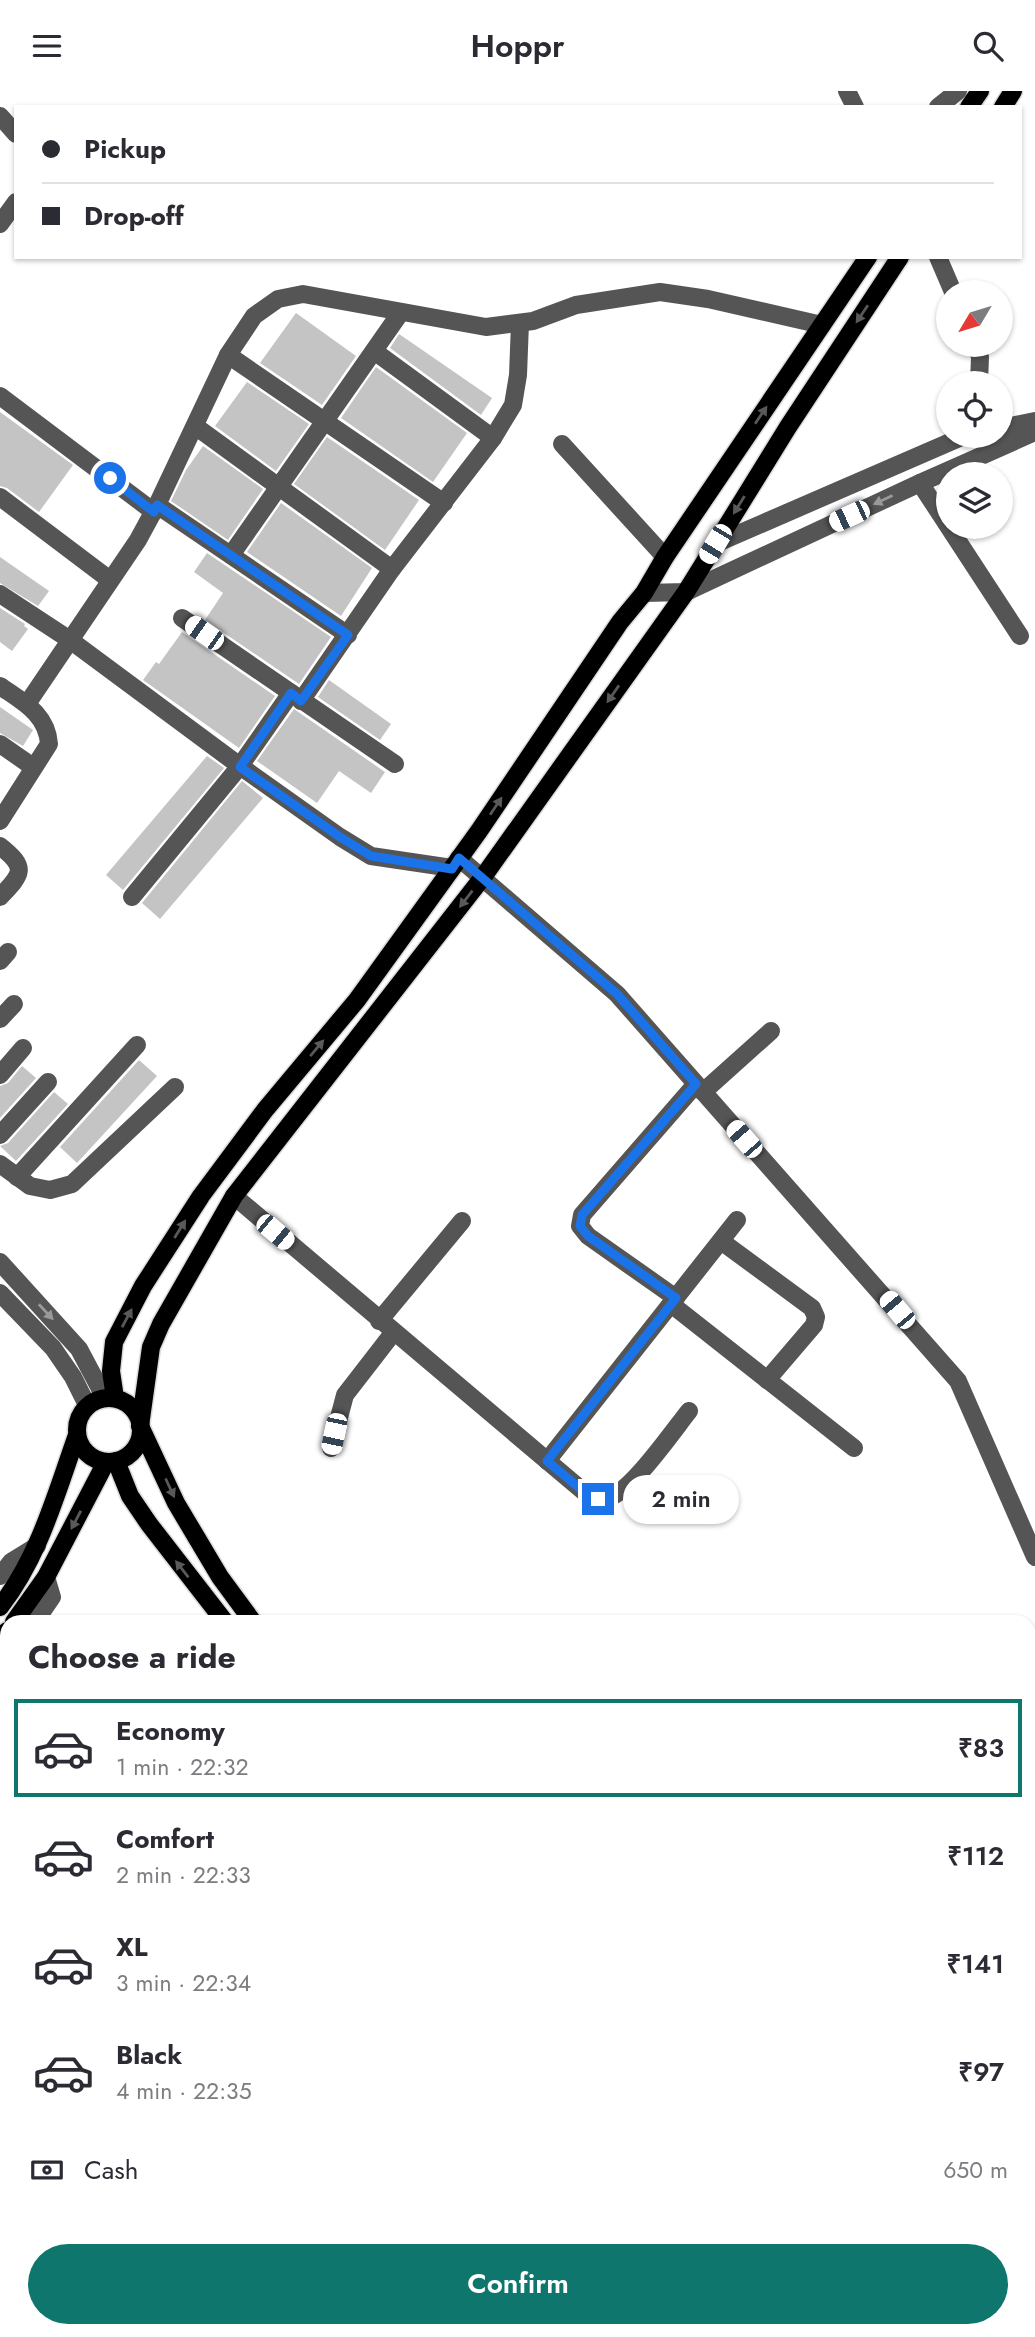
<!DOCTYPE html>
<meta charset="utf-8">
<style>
body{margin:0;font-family:Jost,sans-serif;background:#f7f7f7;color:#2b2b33;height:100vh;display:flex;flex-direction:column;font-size:26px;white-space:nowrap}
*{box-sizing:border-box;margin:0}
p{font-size:23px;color:#7c7c81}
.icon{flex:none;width:38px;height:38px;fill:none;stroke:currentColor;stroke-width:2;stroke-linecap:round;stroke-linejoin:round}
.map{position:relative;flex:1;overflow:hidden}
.side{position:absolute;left:0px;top:1524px;width:1036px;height:723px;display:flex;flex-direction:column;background:#fff;border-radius:21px 21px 0 0;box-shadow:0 2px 5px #0004}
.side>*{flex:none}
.top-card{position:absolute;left:14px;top:14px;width:1008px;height:154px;border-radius:0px;box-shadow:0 2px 5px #0004;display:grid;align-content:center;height:154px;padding:0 28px;background:#fff}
.needle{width:46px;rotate:232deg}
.controls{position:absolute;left:936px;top:189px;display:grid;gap:14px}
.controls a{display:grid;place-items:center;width:77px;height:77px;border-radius:50%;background:#fff;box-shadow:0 2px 5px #0004;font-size:35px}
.end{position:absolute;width:32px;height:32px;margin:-16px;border:9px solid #1a73e8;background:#fff;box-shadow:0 0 0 4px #fff}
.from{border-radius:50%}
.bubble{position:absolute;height:49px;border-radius:24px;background:#fff;box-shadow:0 2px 5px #0004;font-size:23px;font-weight:600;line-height:49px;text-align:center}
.car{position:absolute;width:21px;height:42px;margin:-21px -10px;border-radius:9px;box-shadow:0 0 5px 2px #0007;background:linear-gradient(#fff 24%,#345 0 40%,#fff 0 76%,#345 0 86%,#fff 0)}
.top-card b{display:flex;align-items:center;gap:24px;height:66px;font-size:26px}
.top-card b+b{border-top:2px solid #e1e1e2}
.top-card i{width:18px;height:18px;background:#2b2b33}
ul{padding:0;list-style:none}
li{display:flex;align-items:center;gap:21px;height:98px;margin:0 14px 10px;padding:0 14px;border:4px solid transparent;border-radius:0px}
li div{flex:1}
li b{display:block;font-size:26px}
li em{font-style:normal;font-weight:600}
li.on{border-color:#0f766e}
li>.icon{width:63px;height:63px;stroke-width:1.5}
h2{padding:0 28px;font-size:32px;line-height:84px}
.pay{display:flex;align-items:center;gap:18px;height:77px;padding:0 28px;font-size:26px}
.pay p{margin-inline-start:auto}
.cta{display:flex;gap:14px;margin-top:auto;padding:14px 28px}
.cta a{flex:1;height:80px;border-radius:42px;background:#0f766e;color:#fff;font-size:28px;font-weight:600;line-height:80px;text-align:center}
header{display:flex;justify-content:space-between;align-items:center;height:91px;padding:0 28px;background:#fff;font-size:32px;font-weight:600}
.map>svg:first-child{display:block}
.building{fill:#c4c4c4}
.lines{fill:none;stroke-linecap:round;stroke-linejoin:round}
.major-casing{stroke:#dbdbdb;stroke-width:21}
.minor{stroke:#555;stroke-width:18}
.major{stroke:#000;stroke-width:18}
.oneway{fill:#595959}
.oneway2{fill:#999}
.route{stroke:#1a73e8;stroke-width:9}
</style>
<header><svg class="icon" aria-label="menu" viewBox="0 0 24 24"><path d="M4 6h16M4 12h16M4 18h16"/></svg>Hoppr<svg class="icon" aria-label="search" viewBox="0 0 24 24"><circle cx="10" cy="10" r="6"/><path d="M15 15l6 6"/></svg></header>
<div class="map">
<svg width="1035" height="2246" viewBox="0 0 1035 2246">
<rect width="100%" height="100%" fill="#fff"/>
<g class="building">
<polygon points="296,222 356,265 322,314 260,272"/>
<polygon points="399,243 492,307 481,324 390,257"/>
<polygon points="376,276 467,342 433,391 341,327"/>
<polygon points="247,291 309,333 276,380 215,335"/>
<polygon points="0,321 73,374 39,421 7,397 0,395"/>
<polygon points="327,346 419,409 385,459 294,393"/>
<polygon points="203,355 263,398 228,449 171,410 186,379"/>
<polygon points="281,412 372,477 341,525 247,461"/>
<polygon points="207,462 331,546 299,593 205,529 223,502 194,481"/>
<polygon points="0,466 49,500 38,515 0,492"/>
<polygon points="0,517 25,533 24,535 28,538 12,560 0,551"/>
<polygon points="182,541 275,605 239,657 143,589 156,571 159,573"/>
<polygon points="329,589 391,633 380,649 318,606"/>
<polygon points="0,616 33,639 23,655 0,642"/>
<polygon points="294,618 385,681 371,702 339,680 317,712 257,670"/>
<polygon points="207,665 224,677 123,799 106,784"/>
<polygon points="242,690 263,707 160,828 142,812"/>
<polygon points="139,969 157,985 77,1072 60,1056"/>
<polygon points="22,975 36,987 0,1027 0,995 8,992"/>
<polygon points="54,1001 68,1013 16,1070 0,1055 8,1052"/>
</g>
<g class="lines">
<defs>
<g id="major">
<polyline points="969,16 980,0"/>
<polyline points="1003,16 1013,0"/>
<polyline points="115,1307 111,1280 114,1251 143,1195 201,1105 265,1019 357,909 479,740 620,531 644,502 665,466 868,166"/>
<circle cx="109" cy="1339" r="32"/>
<polyline points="116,1370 130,1405 149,1433 225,1531"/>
<path d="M0,1516C39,1466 56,1403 77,1344"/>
<polyline points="14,1531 46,1486 106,1371"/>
<polyline points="253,1531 220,1486 176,1412 140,1335 151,1256 161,1233 234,1105 483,786 686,501 788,336 900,166"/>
<polyline points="0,1548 7,1540"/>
<polyline points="0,2233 7,2233"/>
<polyline points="99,2240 152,2246"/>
<polyline points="904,2240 908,2246"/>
<polyline points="932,2240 936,2246"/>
</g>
</defs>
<use href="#major" class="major-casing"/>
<g class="minor">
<polyline points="847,0 855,16"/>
<polyline points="938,16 958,0"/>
<polyline points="0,25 16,43"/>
<polyline points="0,133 16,111"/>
<polyline points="938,166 953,201"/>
<polyline points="976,254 980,266 979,292"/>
<polyline points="374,260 493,347"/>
<polyline points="228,264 444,412"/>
<polyline points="0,305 154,421"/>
<polyline points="195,335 392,478"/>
<polyline points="1001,337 1035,330"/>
<polyline points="562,353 665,466"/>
<polyline points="920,392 1020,545"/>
<polyline points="0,406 110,489"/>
<polyline points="157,414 348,544"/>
<polyline points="715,453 964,345"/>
<polyline points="231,464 401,221"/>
<polyline points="644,502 686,501 920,392 1035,341"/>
<polyline points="0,503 70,549 240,675 340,746 371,765 452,777"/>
<polyline points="182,527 395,673"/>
<path d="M0,595C23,611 47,623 49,653L0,730"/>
<polyline points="301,610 392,478 493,347 513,314 518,284 520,232"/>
<polyline points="27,613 138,449 157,414 228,264 254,225 278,208 303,203 486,236 533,230 576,214 660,201 708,208 822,234"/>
<polyline points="0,653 33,676"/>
<path d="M0,755C28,777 22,783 0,806"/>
<polyline points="459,767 617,903 958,1290 1035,1466"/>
<polyline points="132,806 240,675 291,602"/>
<polyline points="0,870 8,861"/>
<polyline points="0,928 14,913"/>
<polyline points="0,984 23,957"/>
<polyline points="703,1001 771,940"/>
<polyline points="0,1044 48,991"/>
<polyline points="0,1073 30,1095 50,1099 72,1093 175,996"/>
<polyline points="17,1086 137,954"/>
<path d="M234,1105L583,1400C591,1404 598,1410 608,1407C631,1401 673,1340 689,1320"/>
<polyline points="721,1150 812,1217 816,1226 814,1234 767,1289"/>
<polyline points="0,1171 79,1258 105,1307"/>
<polyline points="0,1202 53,1257 73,1286 87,1314"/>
<polyline points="676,1207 588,1145 580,1135 582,1124 696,993"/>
<polyline points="671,1213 854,1357"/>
<polyline points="379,1230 462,1130"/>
<polyline points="331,1357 345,1304 393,1242"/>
<polyline points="547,1370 737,1129"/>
<polyline points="0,1485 11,1471 37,1455"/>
<polyline points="35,1531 52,1506 46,1486"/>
<polyline points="0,1580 7,1572"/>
<polyline points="0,1638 7,1629"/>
<polyline points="1029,1653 1035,1650"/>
<polyline points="1029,1671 1035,1679"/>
<polyline points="1029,1749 1035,1745"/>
<polyline points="1029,1787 1035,1795"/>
<polyline points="0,1822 7,1829"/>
<polyline points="1029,1894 1035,1890"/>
<polyline points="1029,1985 1035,1981"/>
<polyline points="1029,2095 1035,2092"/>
<polyline points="0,2214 7,2214"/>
<polyline points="236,2240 274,2246"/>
<polyline points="347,2240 351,2246"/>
<polyline points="582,2240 583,2246"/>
</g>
<use href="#major" class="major"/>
</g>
<defs><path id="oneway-solid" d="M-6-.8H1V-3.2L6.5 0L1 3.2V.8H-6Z" transform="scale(1.75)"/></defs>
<g class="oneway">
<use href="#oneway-solid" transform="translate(862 223) rotate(124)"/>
<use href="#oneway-solid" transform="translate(761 324) rotate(-56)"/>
<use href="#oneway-solid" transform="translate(739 414) rotate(122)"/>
<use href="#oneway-solid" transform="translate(613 603) rotate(125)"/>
<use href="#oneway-solid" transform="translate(496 715) rotate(-56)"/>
<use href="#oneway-solid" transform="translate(466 808) rotate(128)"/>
<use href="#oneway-solid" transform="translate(317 957) rotate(-50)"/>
<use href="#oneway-solid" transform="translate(180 1138) rotate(-58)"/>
<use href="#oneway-solid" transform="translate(127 1227) rotate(-62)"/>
<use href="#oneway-solid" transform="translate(170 1397) rotate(65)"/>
<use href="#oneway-solid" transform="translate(76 1429) rotate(118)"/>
<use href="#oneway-solid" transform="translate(182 1478) rotate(-128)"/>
</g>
<g class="oneway2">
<use href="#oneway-solid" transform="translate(883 409) rotate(155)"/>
<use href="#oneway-solid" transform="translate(46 1221) rotate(47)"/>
</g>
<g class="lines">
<polyline class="route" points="110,387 154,421 157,414 348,544 301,610 291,602 240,676 340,746 371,765 452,778 459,767 617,903 696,993 582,1124 580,1135 588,1145 676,1207 547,1370 583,1400 598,1408"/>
</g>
</svg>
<div class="controls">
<a><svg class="needle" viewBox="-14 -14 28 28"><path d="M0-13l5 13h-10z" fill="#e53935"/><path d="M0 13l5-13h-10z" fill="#7c7c81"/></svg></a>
<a><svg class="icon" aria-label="locate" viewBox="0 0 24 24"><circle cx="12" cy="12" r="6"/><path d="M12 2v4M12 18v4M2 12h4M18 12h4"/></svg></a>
<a><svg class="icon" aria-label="layers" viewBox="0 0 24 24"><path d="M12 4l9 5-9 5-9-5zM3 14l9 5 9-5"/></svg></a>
</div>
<i class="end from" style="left:110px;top:387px"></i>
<i class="end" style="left:598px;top:1408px"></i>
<div class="bubble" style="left:623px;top:1384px;width:116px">2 min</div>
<i class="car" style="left:849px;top:425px;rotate:245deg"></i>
<i class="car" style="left:715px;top:453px;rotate:211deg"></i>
<i class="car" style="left:204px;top:542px;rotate:305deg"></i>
<i class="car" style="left:744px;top:1048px;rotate:319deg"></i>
<i class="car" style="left:275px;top:1141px;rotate:130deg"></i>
<i class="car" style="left:897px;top:1219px;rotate:320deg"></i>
<i class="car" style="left:334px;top:1343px;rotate:192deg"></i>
<div class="top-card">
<b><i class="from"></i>Pickup</b>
<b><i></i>Drop-off</b>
</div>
<section class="side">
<h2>Choose a ride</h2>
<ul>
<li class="on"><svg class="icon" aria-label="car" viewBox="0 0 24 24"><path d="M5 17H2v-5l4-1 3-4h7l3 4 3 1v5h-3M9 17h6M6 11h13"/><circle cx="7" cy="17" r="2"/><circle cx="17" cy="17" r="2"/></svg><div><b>Economy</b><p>1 min · 22:32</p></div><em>₹83</em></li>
<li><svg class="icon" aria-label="car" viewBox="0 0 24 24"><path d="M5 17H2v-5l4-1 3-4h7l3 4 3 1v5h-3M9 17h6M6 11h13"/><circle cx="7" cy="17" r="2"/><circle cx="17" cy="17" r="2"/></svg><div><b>Comfort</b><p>2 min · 22:33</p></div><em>₹112</em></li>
<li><svg class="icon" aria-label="car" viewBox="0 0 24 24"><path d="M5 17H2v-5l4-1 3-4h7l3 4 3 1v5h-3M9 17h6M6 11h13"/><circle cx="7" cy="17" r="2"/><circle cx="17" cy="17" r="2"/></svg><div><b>XL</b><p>3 min · 22:34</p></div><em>₹141</em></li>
<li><svg class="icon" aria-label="car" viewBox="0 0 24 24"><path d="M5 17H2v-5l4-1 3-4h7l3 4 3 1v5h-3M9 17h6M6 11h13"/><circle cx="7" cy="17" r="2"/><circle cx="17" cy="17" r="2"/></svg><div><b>Black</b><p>4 min · 22:35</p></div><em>₹97</em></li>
</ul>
<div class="pay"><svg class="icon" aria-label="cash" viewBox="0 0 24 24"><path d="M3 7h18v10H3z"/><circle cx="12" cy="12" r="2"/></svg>Cash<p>650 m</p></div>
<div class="cta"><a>Confirm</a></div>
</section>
</div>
